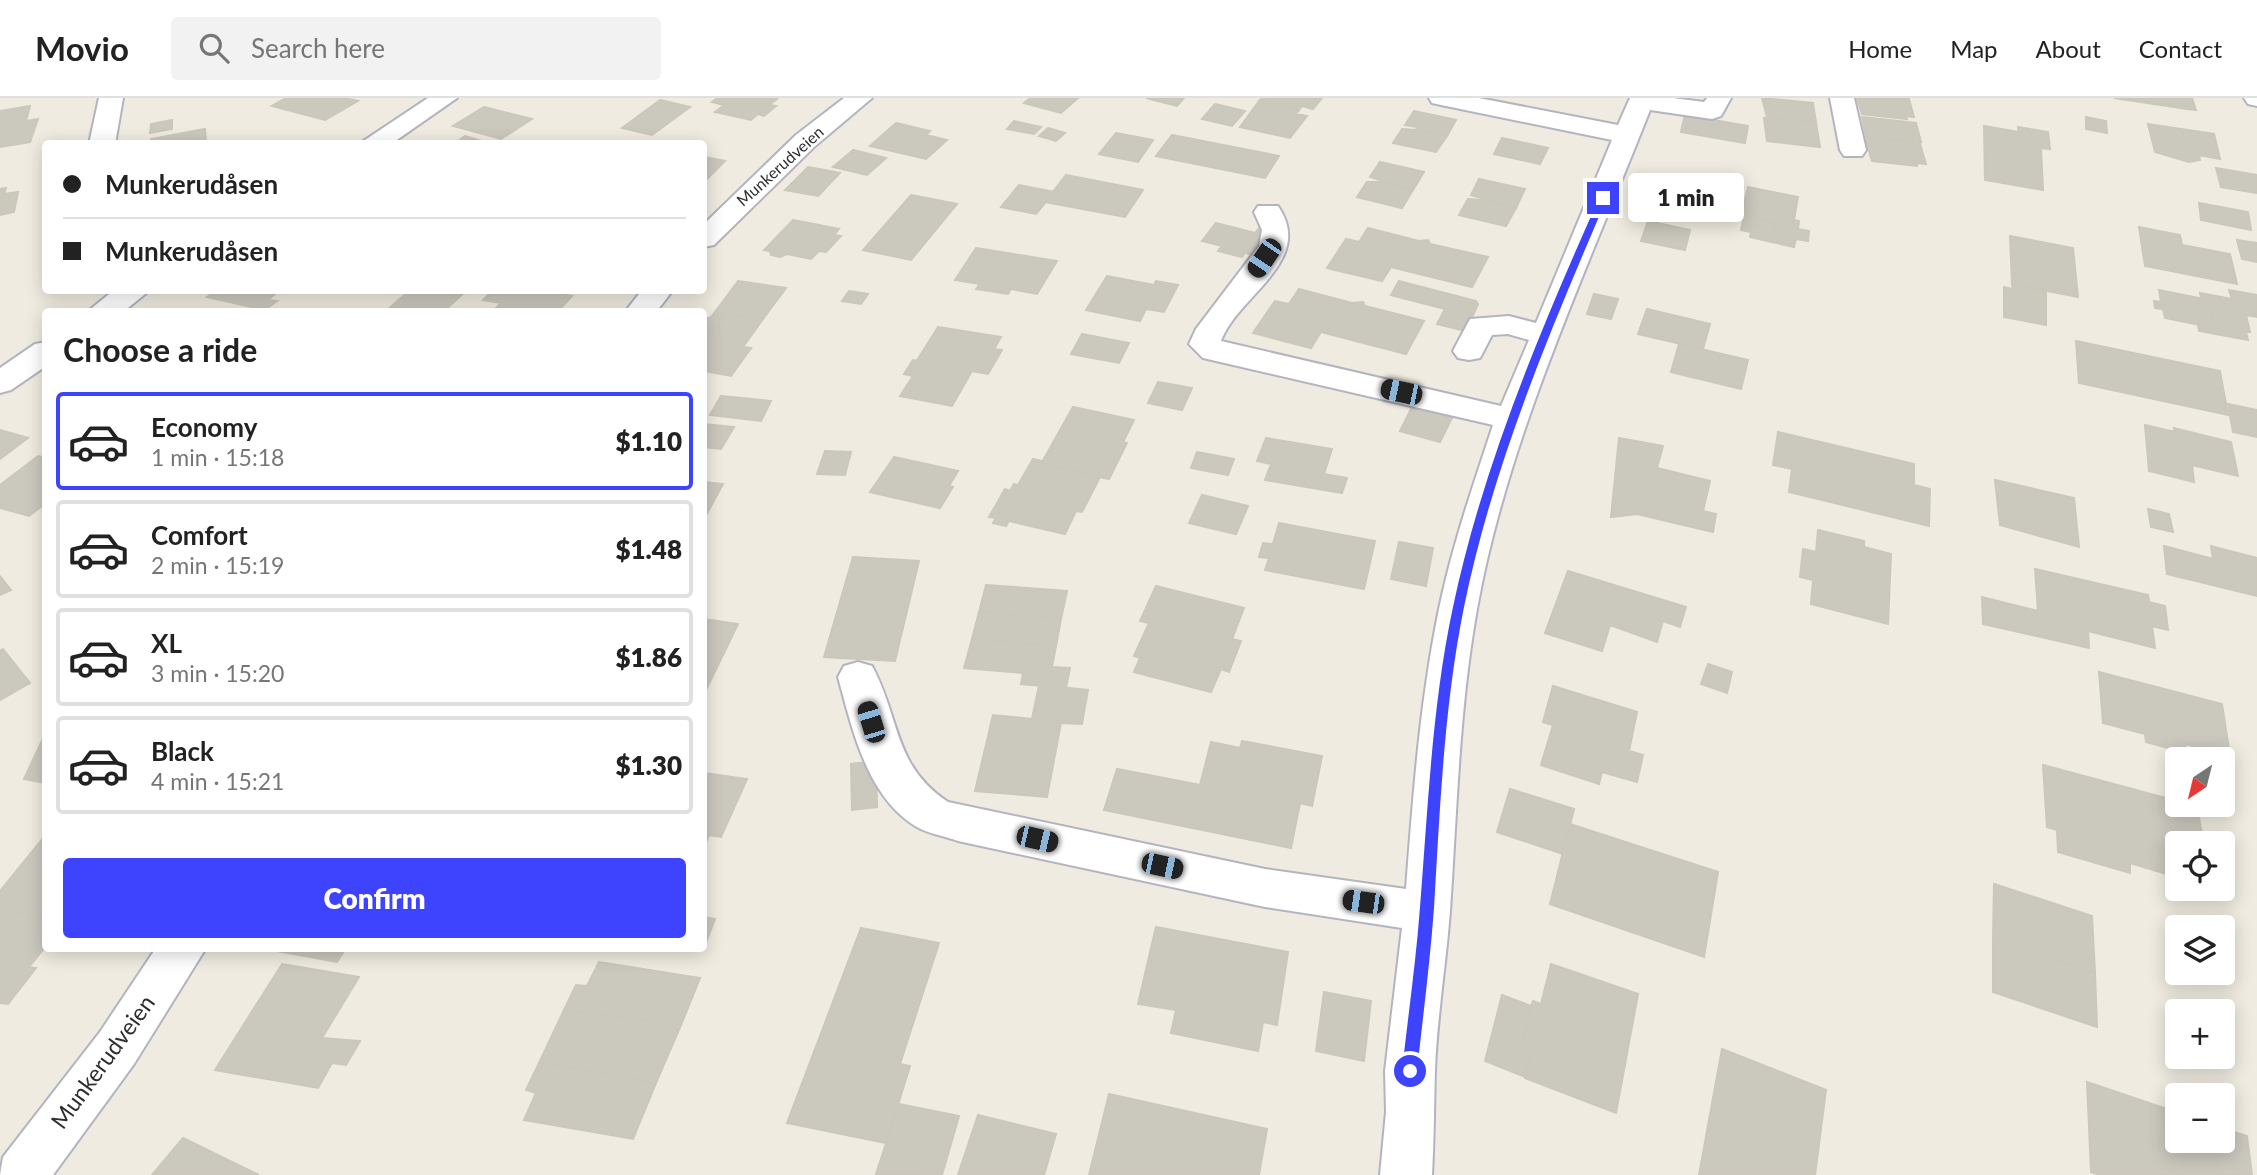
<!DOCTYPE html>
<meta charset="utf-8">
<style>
body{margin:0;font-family:Lato,sans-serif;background:#f2f2f2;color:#222;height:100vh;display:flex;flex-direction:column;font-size:26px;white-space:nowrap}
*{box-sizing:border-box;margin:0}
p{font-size:23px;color:#767676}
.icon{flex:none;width:38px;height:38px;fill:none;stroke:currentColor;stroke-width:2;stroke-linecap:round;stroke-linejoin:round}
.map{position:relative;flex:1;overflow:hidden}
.sheet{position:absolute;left:42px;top:210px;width:665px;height:644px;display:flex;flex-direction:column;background:#fff;border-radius:7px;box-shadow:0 4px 18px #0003}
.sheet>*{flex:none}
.banner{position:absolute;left:42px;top:42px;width:665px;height:154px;border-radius:7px;box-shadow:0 4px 18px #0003;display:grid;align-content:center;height:154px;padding:0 21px;background:#fff}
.needle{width:46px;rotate:215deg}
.fabs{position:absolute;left:2165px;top:649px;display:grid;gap:14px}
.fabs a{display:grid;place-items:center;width:70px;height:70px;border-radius:7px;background:#fff;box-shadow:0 4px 18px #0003;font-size:35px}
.end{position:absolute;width:32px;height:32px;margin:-16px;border:9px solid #3e43fe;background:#fff;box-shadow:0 0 0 4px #fff}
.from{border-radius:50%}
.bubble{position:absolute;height:49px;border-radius:7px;background:#fff;box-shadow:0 4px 18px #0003;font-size:23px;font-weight:800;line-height:49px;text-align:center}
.car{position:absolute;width:21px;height:42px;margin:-21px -10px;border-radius:9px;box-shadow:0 0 5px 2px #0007;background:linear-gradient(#222 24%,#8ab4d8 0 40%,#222 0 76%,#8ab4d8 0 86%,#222 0)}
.banner b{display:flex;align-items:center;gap:24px;height:66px;font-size:26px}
.banner b+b{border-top:2px solid #e0e0e0}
.banner i{width:18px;height:18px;background:#222}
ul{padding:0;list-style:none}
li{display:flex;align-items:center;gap:21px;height:98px;margin:0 14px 10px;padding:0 7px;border:4px solid #e0e0e0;border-radius:7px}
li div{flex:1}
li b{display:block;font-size:26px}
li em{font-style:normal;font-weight:800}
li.on{border-color:#3e43fe}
li>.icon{width:63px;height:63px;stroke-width:1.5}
h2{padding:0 21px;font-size:32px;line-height:84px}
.action{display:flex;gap:14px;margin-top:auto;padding:14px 21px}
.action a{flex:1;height:80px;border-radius:7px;background:#3e43fe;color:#fff;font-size:28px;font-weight:800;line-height:80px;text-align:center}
header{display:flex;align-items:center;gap:42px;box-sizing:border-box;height:98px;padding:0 35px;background:#fff;border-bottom:2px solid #e0e0e0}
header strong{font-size:33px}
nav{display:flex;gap:38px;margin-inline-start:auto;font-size:24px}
.search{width:490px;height:63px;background:#f2f2f2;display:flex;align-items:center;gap:18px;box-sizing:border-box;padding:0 24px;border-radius:7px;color:#767676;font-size:26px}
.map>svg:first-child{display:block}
.building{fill:#cbc9be;stroke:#cbc7b9;stroke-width:2}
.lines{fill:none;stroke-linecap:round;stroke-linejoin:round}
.minor-casing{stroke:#b4b4c1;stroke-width:4}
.minor{fill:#fff;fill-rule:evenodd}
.route{fill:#3e43fe}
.labels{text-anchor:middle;stroke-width:5;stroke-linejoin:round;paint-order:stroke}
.far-street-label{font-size:16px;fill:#2e2e2e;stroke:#fff}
.near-street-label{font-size:23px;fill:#2e2e2e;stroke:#fff}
</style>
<header>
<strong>Movio</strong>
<div class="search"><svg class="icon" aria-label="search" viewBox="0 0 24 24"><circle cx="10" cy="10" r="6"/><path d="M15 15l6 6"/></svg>Search here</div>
<nav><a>Home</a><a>Map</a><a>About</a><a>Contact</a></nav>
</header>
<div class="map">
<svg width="2257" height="1077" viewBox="0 0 2257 1077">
<rect width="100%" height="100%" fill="#efebe0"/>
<g class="building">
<polygon points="286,0 345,0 358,3 325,22 272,8"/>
<polygon points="717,0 772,0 777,1 769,7 776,8 764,18 758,16 751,22 715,14 724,7 712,4"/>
<polygon points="1030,0 1078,0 1061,15 1024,5"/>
<polygon points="1146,0 1184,0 1177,8"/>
<polygon points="1262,0 1322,0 1313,11 1302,8 1299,12 1259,3"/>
<polygon points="1762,0 1813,5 1816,24 1767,19"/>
<polygon points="1857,0 1909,1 1914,19 1906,18 1907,21 1862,16"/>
<polygon points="2114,0 2192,0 2196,12 2187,11"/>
<polygon points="660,2 690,9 652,37 622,30"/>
<polygon points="1259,3 1299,12 1295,16 1307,18 1290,40 1240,29"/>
<polygon points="1215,6 1245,13 1232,28 1202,21"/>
<polygon points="30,8 26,23 38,21 30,44 0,49 0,13"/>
<polygon points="484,9 532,21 501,41 453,28"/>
<polygon points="1414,13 1456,22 1447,38 1416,32 1417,29 1405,27"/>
<polygon points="1685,17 1748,28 1745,45 1681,34"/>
<polygon points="1767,19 1816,25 1820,49 1767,43 1764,20"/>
<polygon points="1862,19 1916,25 1921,44 1866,39"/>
<polygon points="2086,19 2106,23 2107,35 2086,31"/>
<polygon points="172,22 172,31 150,35 151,26"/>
<polygon points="1014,23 1041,29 1034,36 1007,31"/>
<polygon points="896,25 930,33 926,37 947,42 926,61 870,48"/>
<polygon points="2148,26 2214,36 2220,61 2199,57 2200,62 2189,64 2155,54"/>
<polygon points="1984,28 2019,34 2018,29 2048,34 2050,51 2041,50 2043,92 1985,82"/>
<polygon points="1048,30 1065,35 1056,43 1039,38"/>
<polygon points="205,31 206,43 151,46 151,41"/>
<polygon points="1402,31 1416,32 1447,38 1436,54 1393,45"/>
<polygon points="1116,35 1153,42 1138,64 1099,56"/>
<polygon points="1172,37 1279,58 1265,80 1156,58"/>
<polygon points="465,38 492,46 454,46"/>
<polygon points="1865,39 1920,46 1926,66 1917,65 1917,68 1872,63"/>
<polygon points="1502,40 1548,50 1540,66 1494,56"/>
<polygon points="853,52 886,60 867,77 833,69"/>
<polygon points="704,59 725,63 704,84"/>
<polygon points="1380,64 1424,74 1413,92 1370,79"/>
<polygon points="808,69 840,75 818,98 785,92"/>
<polygon points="2216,70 2257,77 2257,95 2221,89"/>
<polygon points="1066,77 1143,92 1125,119 1045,104"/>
<polygon points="1479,81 1525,91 1516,110 1471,97"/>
<polygon points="1367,84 1381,84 1413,92 1402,110 1357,99"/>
<polygon points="1019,87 1054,94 1036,116 1001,109"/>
<polygon points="1748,89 1798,99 1794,122 1799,123 1798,131 1809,133 1808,143 1796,141 1794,149 1772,144 1776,125 1732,116 1735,105 1744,106"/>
<polygon points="6,90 4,96 18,94 14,114 0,117 0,91"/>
<polygon points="911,97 957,106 911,162 863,152"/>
<polygon points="1468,101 1482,102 1516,110 1506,128 1459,117"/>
<polygon points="2199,105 2248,114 2251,132 2201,122"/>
<polygon points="1744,119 1776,125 1772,144 1750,139 1751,134 1741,132"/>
<polygon points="793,122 839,131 834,137 841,138 826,154 819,153 811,161 787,156 780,159 771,157 770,153 764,152"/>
<polygon points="1648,123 1690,132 1685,152 1641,143"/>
<polygon points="1216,125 1255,135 1259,130 1272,133 1254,157 1245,155 1242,159 1218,153 1222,148 1202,143"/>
<polygon points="2139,129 2180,137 2182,147 2230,156 2237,186 2145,168"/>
<polygon points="1368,130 1419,143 1428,142 1430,146 1488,159 1472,189 1391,169 1382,183 1327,170 1346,141 1359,144"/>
<polygon points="2010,138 2073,150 2078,199 2012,186"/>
<polygon points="2237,142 2257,145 2257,164 2242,161"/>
<polygon points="976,150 1057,163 1037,196 1011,191 1008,196 976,191 980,186 955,182"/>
<polygon points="1107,178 1154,187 1156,183 1178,187 1164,214 1146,211 1140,223 1086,212"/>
<polygon points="738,183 786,190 763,221 715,214"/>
<polygon points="1399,183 1476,203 1478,206 1466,233 1437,226 1445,211 1391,197"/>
<polygon points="2012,186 2046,194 2046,227 2004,219 2004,189 2013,191"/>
<polygon points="1299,191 1352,205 1363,204 1365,208 1424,223 1406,256 1321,234 1311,250 1253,235 1275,203 1289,206"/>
<polygon points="217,192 280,192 268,202 277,203 265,212 207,199"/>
<polygon points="410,192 467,192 443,214 385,214"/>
<polygon points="493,192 566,192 563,196 572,198 559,212 503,214 494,212 501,205 483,202"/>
<polygon points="2159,192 2209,202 2215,230 2165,220 2163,211 2155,210 2154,203 2161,204"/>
<polygon points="2229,192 2257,197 2257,219 2246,217 2250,234 2246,234 2248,242 2199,233 2198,227 2215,230 2209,202 2201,200 2200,195 2232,201"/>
<polygon points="849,193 868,196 861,206 842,203"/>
<polygon points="1594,196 1618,201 1611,221 1587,216"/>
<polygon points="1647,211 1710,226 1703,251 1638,236"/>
<polygon points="715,214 763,221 743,249 751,250 731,278 704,273 704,219 710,220"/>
<polygon points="938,229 1001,239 994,251 1002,252 988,276 916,264"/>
<polygon points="1082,236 1129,245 1119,265 1071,256"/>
<polygon points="2076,243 2220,273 2228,317 2079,285"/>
<polygon points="1679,246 1748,262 1741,291 1671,274"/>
<polygon points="913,262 972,273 952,308 900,298 913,278 904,276"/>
<polygon points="1158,284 1192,290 1182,312 1148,305"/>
<polygon points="721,298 771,303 761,323 710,317"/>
<polygon points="2228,306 2257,312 2257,339 2233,334"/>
<polygon points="1073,309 1134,322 1123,344 1127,345 1109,381 1041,366"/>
<polygon points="1412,309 1452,320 1440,344 1400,333"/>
<polygon points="704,326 734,329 721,351 704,349"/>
<polygon points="2145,327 2175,334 2174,330 2231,344 2238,378 2192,367 2194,384 2149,373"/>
<polygon points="0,332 28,340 0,361"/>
<polygon points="1778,334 1914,366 1914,387 1930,391 1929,428 1789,394 1792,371 1773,367"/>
<polygon points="1266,340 1332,351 1324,376 1347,380 1342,395 1265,382 1271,366 1257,363"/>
<polygon points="1619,340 1663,348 1657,370 1710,383 1703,413 1716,416 1713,434 1637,416 1611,419"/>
<polygon points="825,353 851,354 845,377 817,376"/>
<polygon points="1197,354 1234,361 1228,377 1191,370"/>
<polygon points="38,358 46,360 46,405 29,418 0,410 0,387"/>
<polygon points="894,359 958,373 949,388 953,389 940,410 870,394"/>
<polygon points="1033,361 1042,363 1041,366 1100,379 1082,414 1076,413 1065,436 1009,423 1006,428 993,425 996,420 989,419 1005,391 1010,393 1014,386 1018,387"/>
<polygon points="1995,382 2074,400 2079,449 2000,427"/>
<polygon points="704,384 723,386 704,421"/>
<polygon points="1202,397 1248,408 1236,436 1189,425"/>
<polygon points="2148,411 2169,416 2173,434 2151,429"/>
<polygon points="1279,425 1375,443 1364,491 1265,472 1269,460 1259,459 1263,445 1273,446"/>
<polygon points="1818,432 1864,443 1864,449 1891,456 1888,526 1811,506 1813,482 1800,479 1803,451 1816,454"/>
<polygon points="1399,444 1433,450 1426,488 1391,481"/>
<polygon points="2164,448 2213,461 2211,448 2257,460 2257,498 2167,476"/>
<polygon points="853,459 919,463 895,563 824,559"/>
<polygon points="2035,471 2148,497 2149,504 2165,508 2168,532 2152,528 2155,550 2088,533 2089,550 1983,526 1982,499 2038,513"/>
<polygon points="1568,473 1686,509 1680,529 1663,523 1657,544 1610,527 1602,553 1545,535"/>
<polygon points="0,478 11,492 0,497"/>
<polygon points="986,487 1067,493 1061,521 979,514"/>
<polygon points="1156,488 1244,510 1232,541 1241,543 1229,574 1221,571 1211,594 1134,574 1140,560 1134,558 1149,525 1140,523"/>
<polygon points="979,514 1061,521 1056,548 972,541"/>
<polygon points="704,521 738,526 704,596"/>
<polygon points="972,541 1056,548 1052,569 1070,570 1066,590 1021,586 1023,575 964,570"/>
<polygon points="3,551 30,585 0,602 0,553"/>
<polygon points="1708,566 1732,574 1727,595 1701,586"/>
<polygon points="2099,574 2222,606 2230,658 2185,646 2187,655 2146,644 2145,636 2103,625"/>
<polygon points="1039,587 1088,592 1082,626 1061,625 1047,699 975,693 993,617 1032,621"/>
<polygon points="1553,588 1637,614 1629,653 1643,657 1637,684 1602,674 1599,686 1541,667 1553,627 1543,624"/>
<polygon points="46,634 46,685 24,681"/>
<polygon points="1242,643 1322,658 1312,708 1300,705 1291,750 1104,712 1117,671 1200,687 1211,644 1240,650"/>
<polygon points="876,663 877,709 852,712 851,666"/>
<polygon points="2043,667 2177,703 2177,707 2197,709 2203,742 2197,740 2197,746 2174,748 2177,779 2130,765 2130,775 2058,754 2057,732 2047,729"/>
<polygon points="704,675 747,681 721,739 709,737 704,750"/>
<polygon points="1510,691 1574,711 1563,756 1497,734"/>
<polygon points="1570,726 1718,774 1704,859 1550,806"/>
<polygon points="44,739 46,820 0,813 0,793"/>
<polygon points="1994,786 2092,818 2095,875 1993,842"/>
<polygon points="0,813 46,820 46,848 29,869 36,870 8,906 0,905"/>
<polygon points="704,819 715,821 705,847 704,847"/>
<polygon points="1156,829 1288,854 1277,927 1263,924 1258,953 1171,935 1176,912 1138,906"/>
<polygon points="861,830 939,845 900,966 910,968 886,1045 787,1025"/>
<polygon points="1993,842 2095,875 2097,929 1993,894"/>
<polygon points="260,850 346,850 337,864"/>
<polygon points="599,864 700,880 681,927 564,912 576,887 587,888"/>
<polygon points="282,866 359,879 322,940 360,943 346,967 332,965 318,990 215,972"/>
<polygon points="1551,866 1638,896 1616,1015 1525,980 1532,948 1523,945 1531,908 1533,903 1541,906"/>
<polygon points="1324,894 1371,903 1364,963 1316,953"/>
<polygon points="1502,897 1531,908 1523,945 1532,948 1525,979 1485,963"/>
<polygon points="564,912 681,927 656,985 539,965"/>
<polygon points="1722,951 1826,992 1815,1077 1699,1077"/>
<polygon points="539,965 656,985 633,1041 524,1022 536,995 526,992"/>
<polygon points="2087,984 2164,1010 2170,1077 2100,1077 2091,1074"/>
<polygon points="1109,996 1267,1031 1259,1077 1089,1077"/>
<polygon points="899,1006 959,1018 942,1077 876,1076"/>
<polygon points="2164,1010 2177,1014 2177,1043 2222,1043 2222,1030 2247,1038 2252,1077 2170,1077"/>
<polygon points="978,1017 1056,1036 1044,1077 958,1077"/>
<polygon points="183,1040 259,1077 152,1077"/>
</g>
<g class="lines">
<defs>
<g id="minor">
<polygon points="99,0 123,0 115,46 89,46"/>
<polygon points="428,0 457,0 391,46 359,46"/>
<polygon points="844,0 872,0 814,49 714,147 704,149 704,126 796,37"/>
<path d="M1429,0H1479L1618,27L1630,0H1673L1704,4L1707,0H1731L1721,18L1712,21L1650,12C1587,172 1507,342 1477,511C1459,611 1457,712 1450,813C1446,866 1437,919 1435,972C1434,1007 1434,1042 1432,1077H1380L1386,1014L1385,973L1402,830L1265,809L958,743C945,738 929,736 917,729C867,700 852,630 838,579L844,568L858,564L872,568C900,619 893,668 948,704L1265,771L1406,791C1413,698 1420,603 1439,511C1452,448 1473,388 1493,327L1203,260L1189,246L1196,231L1259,148L1262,132L1254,114L1258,108H1278C1316,163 1237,198 1221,243L1501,308L1529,242L1508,236L1492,237L1480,260L1469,262L1458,260L1453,253L1470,221L1509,218L1536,225L1612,42L1441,7L1432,5Z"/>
<polygon points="1830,0 1854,0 1866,52 1862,58 1844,58 1840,52"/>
<polygon points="2244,0 2257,0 2257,8 2248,6"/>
<polygon points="114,192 150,192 123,214 87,214"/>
<polygon points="642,192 673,192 656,214 625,214"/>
<polygon points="46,244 46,268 11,292 0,295 0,270 35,246"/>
<polygon points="156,850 206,850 134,966 53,1077 0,1077 3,1059 100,934"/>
</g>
</defs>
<use href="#minor" class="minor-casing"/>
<use href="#minor" class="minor"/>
</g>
<path class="route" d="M1603,98L1607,100C1550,233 1493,367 1464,509C1444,608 1440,710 1434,810C1430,864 1423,918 1417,973L1410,980L1402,973C1408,918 1416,864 1420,809C1428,710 1432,607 1453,509C1483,367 1540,233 1599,100Z"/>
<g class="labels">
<g class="far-street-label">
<text transform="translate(780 68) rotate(-42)" y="6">Munkerudveien</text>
</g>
<g class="near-street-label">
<text transform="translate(103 964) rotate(-54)" y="8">Munkerudveien</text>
</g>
</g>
</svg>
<div class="fabs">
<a><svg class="needle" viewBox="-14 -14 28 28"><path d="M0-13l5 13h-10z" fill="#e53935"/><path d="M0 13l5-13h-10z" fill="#767676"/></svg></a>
<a><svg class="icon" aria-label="locate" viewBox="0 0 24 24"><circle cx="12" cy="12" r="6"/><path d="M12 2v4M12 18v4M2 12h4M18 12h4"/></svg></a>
<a><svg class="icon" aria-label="layers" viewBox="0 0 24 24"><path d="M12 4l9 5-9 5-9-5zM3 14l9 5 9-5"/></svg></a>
<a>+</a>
<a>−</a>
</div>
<i class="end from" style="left:1410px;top:973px"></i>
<i class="end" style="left:1603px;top:100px"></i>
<div class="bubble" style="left:1628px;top:75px;width:116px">1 min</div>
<i class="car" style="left:1264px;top:160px;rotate:214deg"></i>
<i class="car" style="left:1401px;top:294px;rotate:282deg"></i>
<i class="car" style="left:871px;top:624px;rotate:343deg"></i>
<i class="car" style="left:1037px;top:741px;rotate:103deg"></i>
<i class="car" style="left:1162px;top:768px;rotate:102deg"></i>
<i class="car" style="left:1363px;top:804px;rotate:278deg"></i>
<div class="banner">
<b><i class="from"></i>Munkerudåsen</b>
<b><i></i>Munkerudåsen</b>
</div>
<section class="sheet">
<h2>Choose a ride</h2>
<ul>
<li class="on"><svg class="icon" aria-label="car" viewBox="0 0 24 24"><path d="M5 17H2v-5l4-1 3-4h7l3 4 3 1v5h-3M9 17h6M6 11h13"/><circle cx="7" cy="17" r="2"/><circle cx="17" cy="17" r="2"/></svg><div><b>Economy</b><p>1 min · 15:18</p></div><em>$1.10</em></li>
<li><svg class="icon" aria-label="car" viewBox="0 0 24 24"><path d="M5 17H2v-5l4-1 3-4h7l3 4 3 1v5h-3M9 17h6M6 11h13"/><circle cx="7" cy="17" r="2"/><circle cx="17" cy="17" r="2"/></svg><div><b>Comfort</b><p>2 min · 15:19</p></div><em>$1.48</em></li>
<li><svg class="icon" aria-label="car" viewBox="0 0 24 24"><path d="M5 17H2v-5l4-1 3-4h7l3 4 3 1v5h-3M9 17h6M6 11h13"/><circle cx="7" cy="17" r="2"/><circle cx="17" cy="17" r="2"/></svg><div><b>XL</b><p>3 min · 15:20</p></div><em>$1.86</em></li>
<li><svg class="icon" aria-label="car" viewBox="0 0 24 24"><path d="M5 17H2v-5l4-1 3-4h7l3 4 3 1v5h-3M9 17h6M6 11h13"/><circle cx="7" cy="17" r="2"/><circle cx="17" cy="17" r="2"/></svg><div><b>Black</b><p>4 min · 15:21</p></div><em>$1.30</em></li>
</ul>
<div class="action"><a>Confirm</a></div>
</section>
</div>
